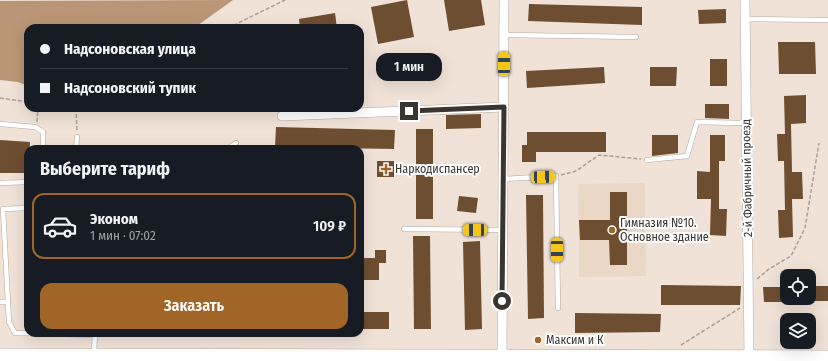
<!DOCTYPE html>
<html lang="ru">
<meta charset="utf-8">
<style>
body{margin:0;font-family:"Fira Sans Condensed",sans-serif;background:#20242c;color:#f1f3f6;height:100vh;display:flex;flex-direction:column;font-size:15px;white-space:nowrap}
*{box-sizing:border-box;margin:0}
p{font-size:13px;color:#9ea1a6}
.icon{flex:none;width:22px;height:22px;fill:none;stroke:currentColor;stroke-width:2;stroke-linecap:round;stroke-linejoin:round}
.map{position:relative;flex:1;overflow:hidden}
.side{position:absolute;left:24px;top:145px;width:340px;height:192px;display:flex;flex-direction:column;background:#171b24;border-radius:12px;box-shadow:0 4px 16px #0002}
.side>*{flex:none}
.banner{position:absolute;left:24px;top:24px;width:340px;height:88px;border-radius:12px;box-shadow:0 4px 16px #0002;display:grid;align-content:center;height:88px;padding:0 16px;background:#171b24}
.buttons{position:absolute;left:780px;top:269px;display:grid;gap:8px}
.buttons a{display:grid;place-items:center;width:36px;height:36px;border-radius:8px;background:#171b24;box-shadow:0 4px 16px #0002;font-size:20px}
.end{position:absolute;width:18px;height:18px;margin:-9px;border:5px solid #3a3530;background:#fff;box-shadow:0 0 0 2px #fff}
.from{border-radius:50%}
.bubble{position:absolute;height:28px;border-radius:12px;background:#171b24;box-shadow:0 4px 16px #0002;font-size:13px;font-weight:600;line-height:28px;text-align:center}
.car{position:absolute;width:12px;height:24px;margin:-12px -6px;border-radius:5px;box-shadow:0 0 3px 1px #0007;background:linear-gradient(#f5c518 24%,#345 0 40%,#f5c518 0 76%,#345 0 86%,#f5c518 0)}
.banner b{display:flex;align-items:center;gap:14px;height:38px;font-size:15px}
.banner b+b{border-top:1px solid #363941}
.banner i{width:10px;height:10px;background:#f1f3f6}
ul{padding:0;list-style:none}
li{display:flex;align-items:center;gap:12px;height:66px;margin:0 8px 6px;padding:0 8px;border:2px solid transparent;border-radius:12px}
li div{flex:1}
li b{display:block;font-size:15px}
li em{font-style:normal;font-weight:600}
li.current{border-color:#a16527}
li>.icon{width:36px;height:36px;stroke-width:1.5}
h2{padding:0 16px;font-size:18px;line-height:48px}
.button{display:flex;gap:8px;margin-top:auto;padding:8px 16px}
.button a{flex:1;height:46px;border-radius:12px;background:#a16527;color:#fff;font-size:16px;font-weight:600;line-height:46px;text-align:center}
.map>svg:first-child{display:block}
.built{fill:#ebd7c6}
.water{fill:#ba9676}
.building{fill:#6e4e31}
.lines{fill:none;stroke-linecap:round;stroke-linejoin:round}
.service-casing{stroke:#b6a99e;stroke-width:5.5}
.minor-casing{stroke:#b6a99e;stroke-width:10}
.secondary-casing{stroke:#b6a99e;stroke-width:14}
.path{stroke:#aba098;stroke-width:1.5;stroke-dasharray:4 2;stroke-linecap:butt}
.service{stroke:#fff;stroke-width:4.5}
.minor{stroke:#fff;stroke-width:9}
.secondary{stroke:#fff;stroke-width:13}
.route{stroke:#3a3530;stroke-width:5}
.poi-dot{fill:#a16527;stroke:#fff;stroke-width:1.5}
.labels{text-anchor:middle;stroke-width:4;stroke-linejoin:round;paint-order:stroke}
.poi-label{font-size:12px;fill:#3a3530;stroke:#fff;text-anchor:start}
.street-label{font-size:12px;fill:#3a3530;stroke:#fff}
</style>
<div class="map">
<svg width="828" height="361" viewBox="0 0 828 361">
<rect width="100%" height="100%" fill="#f0e2d7"/>
<polygon class="built" points="645,183 646,276 579,277 578,184"/>
<polygon class="water" points="233,0 194,28 28,28 28,86 18,82 0,80 0,1"/>
<g class="building">
<polygon points="407,0 414,37 378,44 371,7"/>
<polygon points="444,0 481,0 485,25 449,31"/>
<polygon points="529,4 642,7 642,25 528,21"/>
<polygon points="726,9 726,23 699,24 698,10"/>
<polygon points="335,13 337,28 300,28 299,19"/>
<polygon points="778,42 815,42 816,74 779,74"/>
<rect x="710" y="59" width="17" height="27"/>
<polygon points="604,67 605,83 527,88 526,71"/>
<polygon points="650,67 677,67 676,86 650,86"/>
<polygon points="806,95 806,123 791,124 792,172 802,172 803,199 792,199 793,237 779,238 778,210 785,210 784,161 778,161 777,134 785,134 784,96"/>
<polygon points="705,104 729,104 729,119 705,118"/>
<polygon points="481,114 481,128 446,129 446,115"/>
<polygon points="276,127 395,130 394,149 275,147"/>
<rect x="416" y="129" width="17" height="90"/>
<polygon points="527,132 606,132 606,152 536,152 536,162 522,162 522,145 527,145"/>
<polygon points="652,135 678,135 678,153 652,156"/>
<polygon points="710,135 725,135 725,161 719,161 719,209 727,209 726,236 710,235 711,199 697,199 697,171 710,172"/>
<polygon points="0,140 30,142 28,178 24,173 0,173"/>
<rect x="377" y="161" width="17" height="16"/>
<polygon points="610,192 627,192 627,265 610,265 609,240 580,240 579,220 610,220"/>
<polygon points="526,195 543,195 544,318 528,319"/>
<polygon points="459,196 478,198 476,213 457,211"/>
<polygon points="413,236 430,236 431,329 414,329"/>
<polygon points="480,241 482,329 465,330 463,242"/>
<polygon points="375,250 386,250 386,263 379,263 379,280 362,280 363,258 375,258"/>
<polygon points="661,285 741,286 740,305 661,305"/>
<rect x="809" y="286" width="19" height="15"/>
<polygon points="763,287 787,287 787,302 764,302"/>
<rect x="360" y="312" width="29" height="17"/>
<polygon points="575,313 661,314 660,332 575,333"/>
</g>
<g class="lines">
<defs>
<g id="service">
<polyline points="745,19 828,20"/>
<polyline points="504,35 636,37"/>
<polyline points="0,124 35,127 43,132 43,149"/>
<polyline points="76,149 77,137"/>
<polyline points="227,149 236,143"/>
<polyline points="647,160 687,156 697,122 741,123 746,119"/>
<polyline points="504,179 556,176 558,308"/>
<polyline points="0,183 28,182"/>
<polyline points="28,208 3,209 9,322 15,333 95,335"/>
<polyline points="404,229 503,230"/>
<polyline points="0,302 8,302"/>
<polyline points="94,353 95,333"/>
</g>
<g id="minor">
<polyline points="745,0 749,356"/>
<polyline points="282,116 504,107"/>
<polyline points="502,361 504,0"/>
</g>
<polyline id="secondary" points="0,355 828,357"/>
</defs>
<use href="#service" class="service-casing"/>
<use href="#minor" class="minor-casing"/>
<use href="#secondary" class="secondary-casing"/>
<g class="path">
<polyline points="228,28 285,0"/>
<polyline points="0,98 28,102"/>
<polyline points="76,108 77,132"/>
<polyline points="37,122 38,108"/>
<polyline points="561,175 576,171 599,155 641,159"/>
<polyline points="757,279 769,269 791,256 805,228 819,143"/>
<polyline points="681,345 740,308"/>
</g>
<use href="#service" class="service"/>
<use href="#minor" class="minor"/>
<use href="#secondary" class="secondary"/>
</g>
<g class="lines">
<polyline class="route" points="409,111 504,107 502,301"/>
</g>
<g class="poi-dot">
<path d="M384 163h4v4h4v4h-4v4h-4v-4h-4v-4h4z"/>
<circle cx="612" cy="230" r="4"/>
<circle cx="538" cy="340" r="4"/>
</g>
<g class="labels">
<g class="poi-label">
<text x="395" y="173">Наркодиспансер</text>
<text x="620" y="227">Гимназия №10.<tspan x="620" dy="14">Основное здание</tspan></text>
<text x="546" y="344">Максим и К</text>
</g>
<g class="street-label">
<text transform="translate(747 178) rotate(-91)" y="4">2-й Фабричный проезд</text>
</g>
</g>
</svg>
<div class="buttons">
<a><svg class="icon" aria-label="locate" viewBox="0 0 24 24"><circle cx="12" cy="12" r="6"/><path d="M12 2v4M12 18v4M2 12h4M18 12h4"/></svg></a>
<a><svg class="icon" aria-label="layers" viewBox="0 0 24 24"><path d="M12 4l9 5-9 5-9-5zM3 14l9 5 9-5"/></svg></a>
</div>
<i class="end from" style="left:502px;top:301px"></i>
<i class="end" style="left:409px;top:111px"></i>
<div class="bubble" style="left:376px;top:53px;width:66px">1 мин</div>
<i class="car" style="left:504px;top:64px;rotate:0deg"></i>
<i class="car" style="left:543px;top:177px;rotate:88deg"></i>
<i class="car" style="left:475px;top:230px;rotate:270deg"></i>
<i class="car" style="left:557px;top:250px;rotate:180deg"></i>
<div class="banner">
<b><i class="from"></i>Надсоновская улица</b>
<b><i></i>Надсоновский тупик</b>
</div>
<section class="side">
<h2>Выберите тариф</h2>
<ul>
<li class="current"><svg class="icon" aria-label="car" viewBox="0 0 24 24"><path d="M5 17H2v-5l4-1 3-4h7l3 4 3 1v5h-3M9 17h6M6 11h13"/><circle cx="7" cy="17" r="2"/><circle cx="17" cy="17" r="2"/></svg><div><b>Эконом</b><p>1 мин · 07:02</p></div><em>109 ₽</em></li>
</ul>
<div class="button"><a>Заказать</a></div>
</section>
</div>
